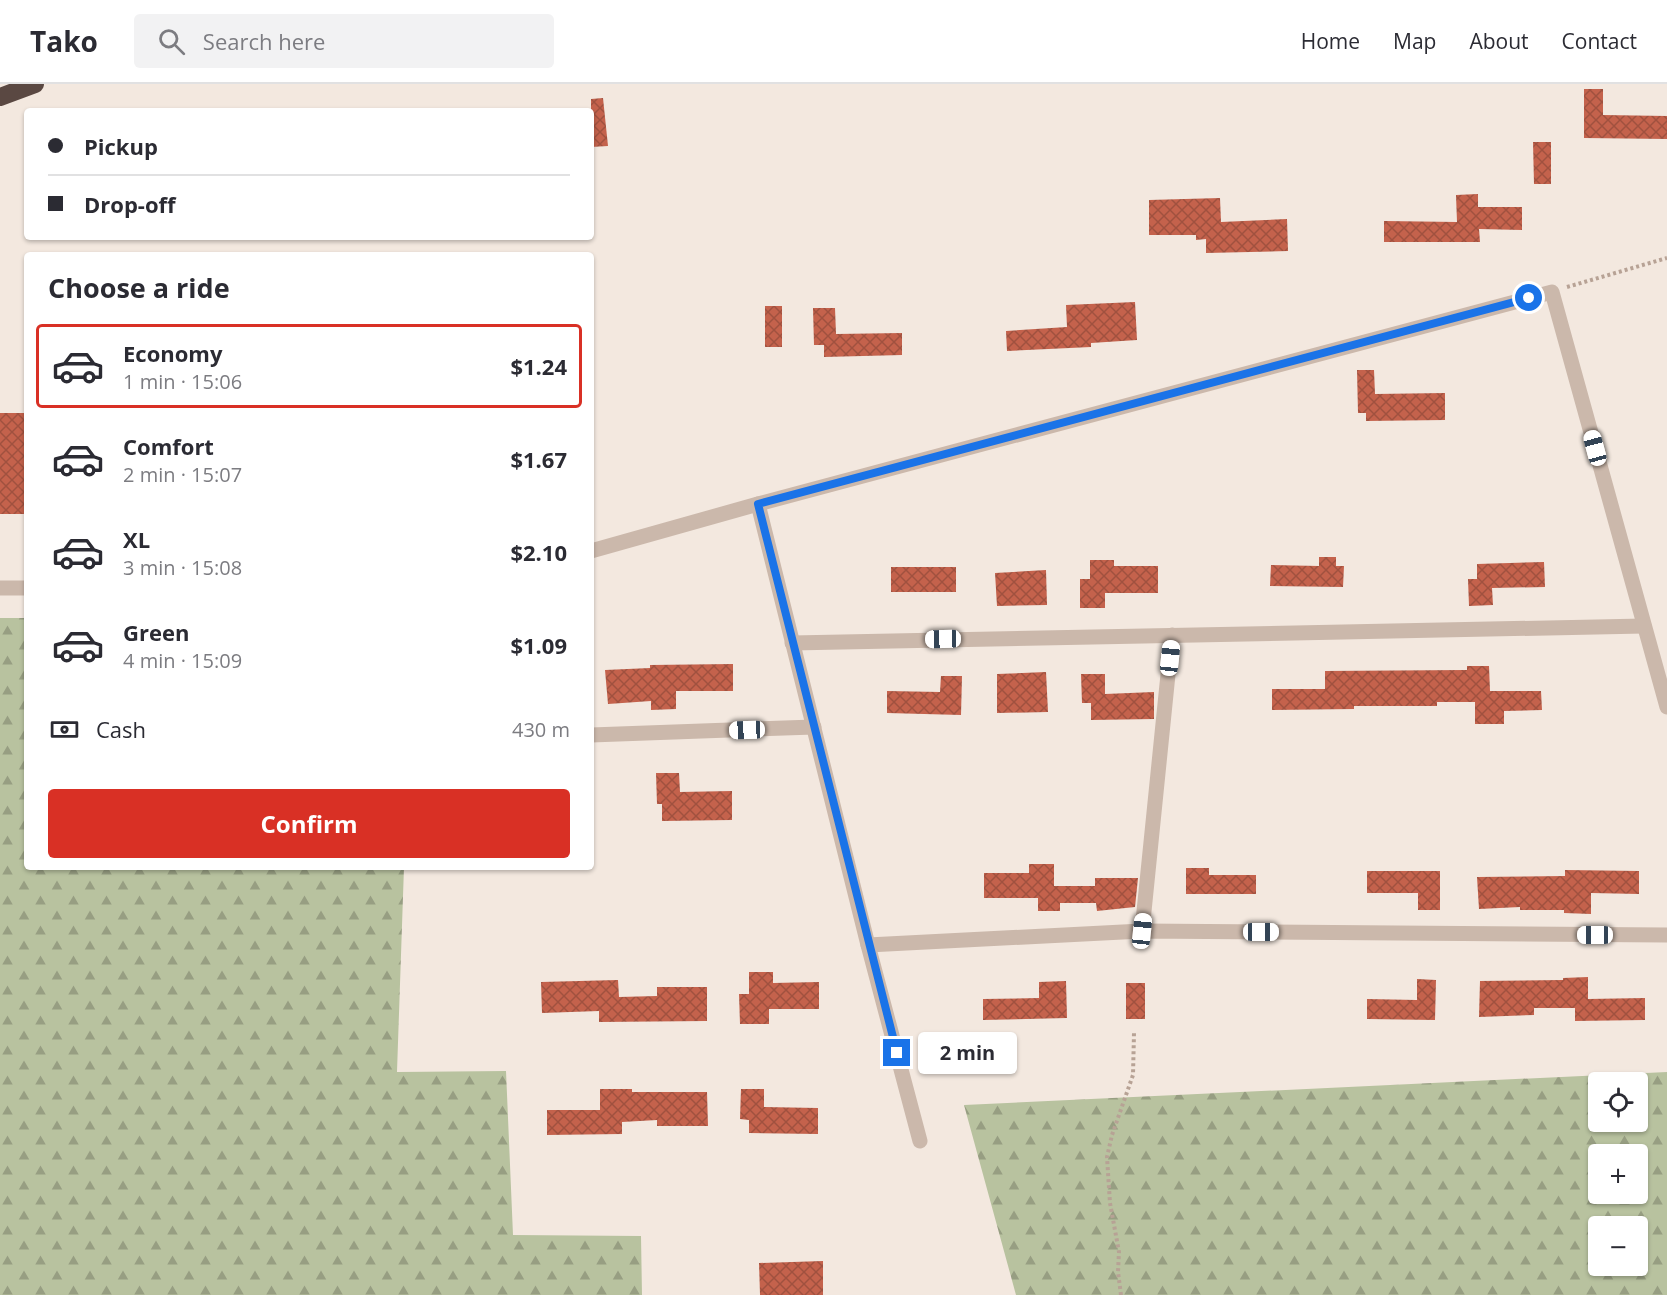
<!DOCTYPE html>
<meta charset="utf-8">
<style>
body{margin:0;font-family:"Open Sans",sans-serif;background:#f2f2f3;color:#2b2b33;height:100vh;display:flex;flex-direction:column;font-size:22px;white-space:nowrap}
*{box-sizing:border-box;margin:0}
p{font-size:20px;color:#7c7c81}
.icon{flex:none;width:33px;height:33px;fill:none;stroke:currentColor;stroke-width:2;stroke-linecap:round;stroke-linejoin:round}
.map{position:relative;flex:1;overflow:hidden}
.sheet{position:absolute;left:24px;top:168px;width:570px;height:618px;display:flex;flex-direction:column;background:#fff;border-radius:6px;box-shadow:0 2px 4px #0004}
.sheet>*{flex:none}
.top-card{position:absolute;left:24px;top:24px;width:570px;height:132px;border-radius:6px;box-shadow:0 2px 4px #0004;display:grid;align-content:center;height:132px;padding:0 24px;background:#fff}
.fabs{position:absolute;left:1588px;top:988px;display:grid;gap:12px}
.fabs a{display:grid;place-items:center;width:60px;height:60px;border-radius:6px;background:#fff;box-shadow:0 2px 4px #0004;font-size:30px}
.end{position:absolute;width:27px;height:27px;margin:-14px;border:8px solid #1a73e8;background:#fff;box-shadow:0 0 0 3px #fff}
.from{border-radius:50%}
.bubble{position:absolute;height:42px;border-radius:6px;background:#fff;box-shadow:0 2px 4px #0004;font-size:20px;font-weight:700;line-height:42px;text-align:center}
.car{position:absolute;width:18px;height:36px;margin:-18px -9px;border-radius:8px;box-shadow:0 0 4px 2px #0007;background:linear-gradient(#fff 24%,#345 0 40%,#fff 0 76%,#345 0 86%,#fff 0)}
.top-card b{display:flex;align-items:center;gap:21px;height:57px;font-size:22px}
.top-card b+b{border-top:2px solid #e1e1e2}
.top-card i{width:15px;height:15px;background:#2b2b33}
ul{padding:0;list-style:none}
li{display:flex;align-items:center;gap:18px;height:84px;margin:0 12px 9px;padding:0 12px;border:3px solid transparent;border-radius:6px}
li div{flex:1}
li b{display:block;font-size:22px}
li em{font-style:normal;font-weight:700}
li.on{border-color:#d93025}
li>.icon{width:54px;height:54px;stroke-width:1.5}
h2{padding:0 24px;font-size:27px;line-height:72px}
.pay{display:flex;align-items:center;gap:15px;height:66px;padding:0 24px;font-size:22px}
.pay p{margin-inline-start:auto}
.action{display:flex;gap:12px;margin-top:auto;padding:12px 24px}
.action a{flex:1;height:69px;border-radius:6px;background:#d93025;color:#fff;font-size:24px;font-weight:700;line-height:69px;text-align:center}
header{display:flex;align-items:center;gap:36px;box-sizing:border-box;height:84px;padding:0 30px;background:#fff;border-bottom:2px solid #e1e1e2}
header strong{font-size:28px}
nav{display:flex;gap:33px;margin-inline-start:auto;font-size:21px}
.search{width:420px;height:54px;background:#f2f2f3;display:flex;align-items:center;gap:15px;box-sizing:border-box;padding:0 21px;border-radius:6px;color:#7c7c81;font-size:22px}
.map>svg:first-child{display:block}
.forest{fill:url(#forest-firs);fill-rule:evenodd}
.building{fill:url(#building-cross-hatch)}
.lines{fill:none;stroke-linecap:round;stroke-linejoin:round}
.path{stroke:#b7a295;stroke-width:4;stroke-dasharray:3 3;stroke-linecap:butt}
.street{stroke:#cbb8ab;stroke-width:15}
.highway{stroke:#5a4842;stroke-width:18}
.route{stroke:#1a73e8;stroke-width:8}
</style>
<header>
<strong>Tako</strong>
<div class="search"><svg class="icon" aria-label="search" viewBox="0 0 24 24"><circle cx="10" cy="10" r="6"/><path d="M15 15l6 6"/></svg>Search here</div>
<nav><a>Home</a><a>Map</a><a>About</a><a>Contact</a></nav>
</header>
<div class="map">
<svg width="1667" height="1211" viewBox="0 0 1667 1211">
<defs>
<pattern id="forest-firs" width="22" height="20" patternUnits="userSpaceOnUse" patternTransform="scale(1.5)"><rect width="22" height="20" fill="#b8c29f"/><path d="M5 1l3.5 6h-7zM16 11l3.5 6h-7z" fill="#979e82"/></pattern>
<pattern id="building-cross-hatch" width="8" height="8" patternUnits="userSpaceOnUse" patternTransform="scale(1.5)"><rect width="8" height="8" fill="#c4624c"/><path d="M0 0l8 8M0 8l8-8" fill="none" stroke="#a0513f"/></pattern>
</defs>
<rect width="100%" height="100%" fill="#f3e8df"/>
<g class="forest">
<polygon points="0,534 27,534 27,783 404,783 397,988 506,987 513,1151 641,1152 642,1211 0,1211"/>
<path d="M1667,988V1211H1016L964,1021ZM1599,999H1638V1038H1599ZM1599,1071H1638V1110H1599ZM1599,1143H1638V1182H1599Z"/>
</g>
<g class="building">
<polygon points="1584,5 1603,5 1603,31 1667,32 1667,55 1584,54"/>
<polygon points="603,14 608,62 591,63 591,15"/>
<polygon points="1533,58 1551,58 1551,100 1534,100"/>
<polygon points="1478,110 1478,123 1522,123 1522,146 1479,145 1480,158 1384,158 1384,137 1457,138 1456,111"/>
<polygon points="1220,114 1221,138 1287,135 1288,167 1206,169 1206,155 1196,156 1196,151 1149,151 1149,116"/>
<polygon points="1135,218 1137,256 1091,259 1091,263 1007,267 1006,247 1067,243 1066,221"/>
<rect x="765" y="222" width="17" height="41"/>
<polygon points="813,224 835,224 836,250 902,249 902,271 824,273 824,261 814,261"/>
<polygon points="1357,286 1374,286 1375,310 1445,309 1445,336 1366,337 1366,329 1358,329"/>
<rect x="0" y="329" width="25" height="101"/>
<polygon points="1319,473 1336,473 1336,482 1344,482 1343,503 1270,502 1271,481 1319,482"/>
<polygon points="1090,476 1114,476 1114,482 1158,482 1158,509 1105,509 1105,524 1080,524 1080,495 1090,495"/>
<polygon points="1544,478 1545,503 1492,504 1493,521 1469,522 1468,495 1477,495 1477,480"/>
<rect x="891" y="483" width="65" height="25"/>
<polygon points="1046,486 1047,521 997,522 995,489"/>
<polygon points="733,580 733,607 676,607 676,625 651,626 651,617 608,620 605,586 650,584 650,581"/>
<polygon points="1467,582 1489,582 1490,607 1541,607 1542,626 1504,627 1504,640 1475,640 1475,618 1437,618 1437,622 1354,622 1354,625 1272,626 1272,605 1325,605 1325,587 1467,586"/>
<polygon points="1046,588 1048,628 997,629 997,590"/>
<polygon points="1081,590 1105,590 1105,610 1154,608 1154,635 1091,636 1091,619 1082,619"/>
<polygon points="941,592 962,592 961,631 887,629 887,607 940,608"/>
<polygon points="656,689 679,689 680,708 732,707 732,736 662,737 662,720 657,720"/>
<polygon points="1029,780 1054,780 1054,802 1095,802 1095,794 1138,794 1135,823 1097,827 1096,819 1060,819 1060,827 1038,827 1038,814 984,814 984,789 1029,789"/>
<polygon points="1186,784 1209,784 1209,791 1256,791 1256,810 1186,810"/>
<polygon points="1565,786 1639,787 1639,810 1591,809 1591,830 1564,829 1564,826 1520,826 1520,823 1479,825 1477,793 1565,792"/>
<polygon points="1367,787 1440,787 1440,826 1418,826 1418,809 1367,809"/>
<polygon points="749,888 773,888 773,899 819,898 819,925 769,925 769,940 740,940 739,910 749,910"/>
<polygon points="1588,893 1588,915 1645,914 1645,936 1575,937 1575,924 1534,924 1534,931 1479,933 1480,897 1563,896 1563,894"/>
<polygon points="1417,895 1436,896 1435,936 1367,935 1367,915 1417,916"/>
<polygon points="618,896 619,913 657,912 657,903 707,903 707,937 599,938 599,927 542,929 541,898"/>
<polygon points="1066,897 1067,934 983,936 983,915 1039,914 1039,898"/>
<rect x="1126" y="899" width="19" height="36"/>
<polygon points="600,1005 632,1005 632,1008 707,1008 708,1042 657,1042 657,1036 622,1038 622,1050 547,1051 547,1026 600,1026"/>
<polygon points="741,1005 764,1005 764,1023 818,1024 818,1050 749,1049 749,1036 740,1035"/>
<polygon points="823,1177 823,1211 760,1211 759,1179"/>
</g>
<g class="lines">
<g class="path">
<polyline points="1567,203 1667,174"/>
<polyline points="1121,1211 1118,1188 1119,1168 1110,1119 1107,1073 1112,1051 1133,991 1134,949"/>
</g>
<g class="street">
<polyline points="758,420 868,861 920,1057"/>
<polyline points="591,467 758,420 1552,208 1667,623"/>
<polyline points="0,504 27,504"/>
<polyline points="792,559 1644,542"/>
<polyline points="591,651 814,643"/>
<polyline points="1142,847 1172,551"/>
<polyline points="868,861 1142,847 1667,851"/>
</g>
<polyline class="highway" points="0,13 35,0"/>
</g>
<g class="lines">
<polyline class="route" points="897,969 758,420 1529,214"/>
</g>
</svg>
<div class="fabs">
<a><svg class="icon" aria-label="locate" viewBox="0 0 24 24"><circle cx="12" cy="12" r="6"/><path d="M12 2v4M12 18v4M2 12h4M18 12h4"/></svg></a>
<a>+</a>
<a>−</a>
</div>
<i class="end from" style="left:1529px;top:214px"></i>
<i class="end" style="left:897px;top:969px"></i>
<div class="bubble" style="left:918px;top:948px;width:99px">2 min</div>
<i class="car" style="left:1595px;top:364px;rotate:345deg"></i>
<i class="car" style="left:943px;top:555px;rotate:269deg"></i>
<i class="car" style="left:1170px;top:574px;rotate:6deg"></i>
<i class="car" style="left:747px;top:646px;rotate:268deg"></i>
<i class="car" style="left:1142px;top:847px;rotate:6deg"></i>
<i class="car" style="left:1261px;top:848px;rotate:90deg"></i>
<i class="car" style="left:1595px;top:851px;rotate:270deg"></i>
<div class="top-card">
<b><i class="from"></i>Pickup</b>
<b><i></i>Drop-off</b>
</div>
<section class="sheet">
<h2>Choose a ride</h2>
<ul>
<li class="on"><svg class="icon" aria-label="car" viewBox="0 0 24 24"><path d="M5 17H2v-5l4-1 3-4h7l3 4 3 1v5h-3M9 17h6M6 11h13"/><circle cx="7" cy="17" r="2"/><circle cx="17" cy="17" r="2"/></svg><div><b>Economy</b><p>1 min · 15:06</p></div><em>$1.24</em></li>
<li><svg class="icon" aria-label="car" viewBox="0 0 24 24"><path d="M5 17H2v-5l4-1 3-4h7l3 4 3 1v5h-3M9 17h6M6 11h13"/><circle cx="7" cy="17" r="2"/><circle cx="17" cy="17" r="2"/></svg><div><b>Comfort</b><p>2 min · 15:07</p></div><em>$1.67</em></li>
<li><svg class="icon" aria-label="car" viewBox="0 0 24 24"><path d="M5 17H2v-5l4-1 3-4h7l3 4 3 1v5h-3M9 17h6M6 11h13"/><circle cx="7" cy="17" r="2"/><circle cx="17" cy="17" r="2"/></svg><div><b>XL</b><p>3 min · 15:08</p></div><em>$2.10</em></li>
<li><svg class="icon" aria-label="car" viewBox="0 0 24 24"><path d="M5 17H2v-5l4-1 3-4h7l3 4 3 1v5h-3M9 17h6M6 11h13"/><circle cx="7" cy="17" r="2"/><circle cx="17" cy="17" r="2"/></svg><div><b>Green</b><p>4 min · 15:09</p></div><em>$1.09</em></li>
</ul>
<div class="pay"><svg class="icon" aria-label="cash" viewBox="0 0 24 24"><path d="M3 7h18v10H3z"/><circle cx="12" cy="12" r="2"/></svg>Cash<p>430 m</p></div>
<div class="action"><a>Confirm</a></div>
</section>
</div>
